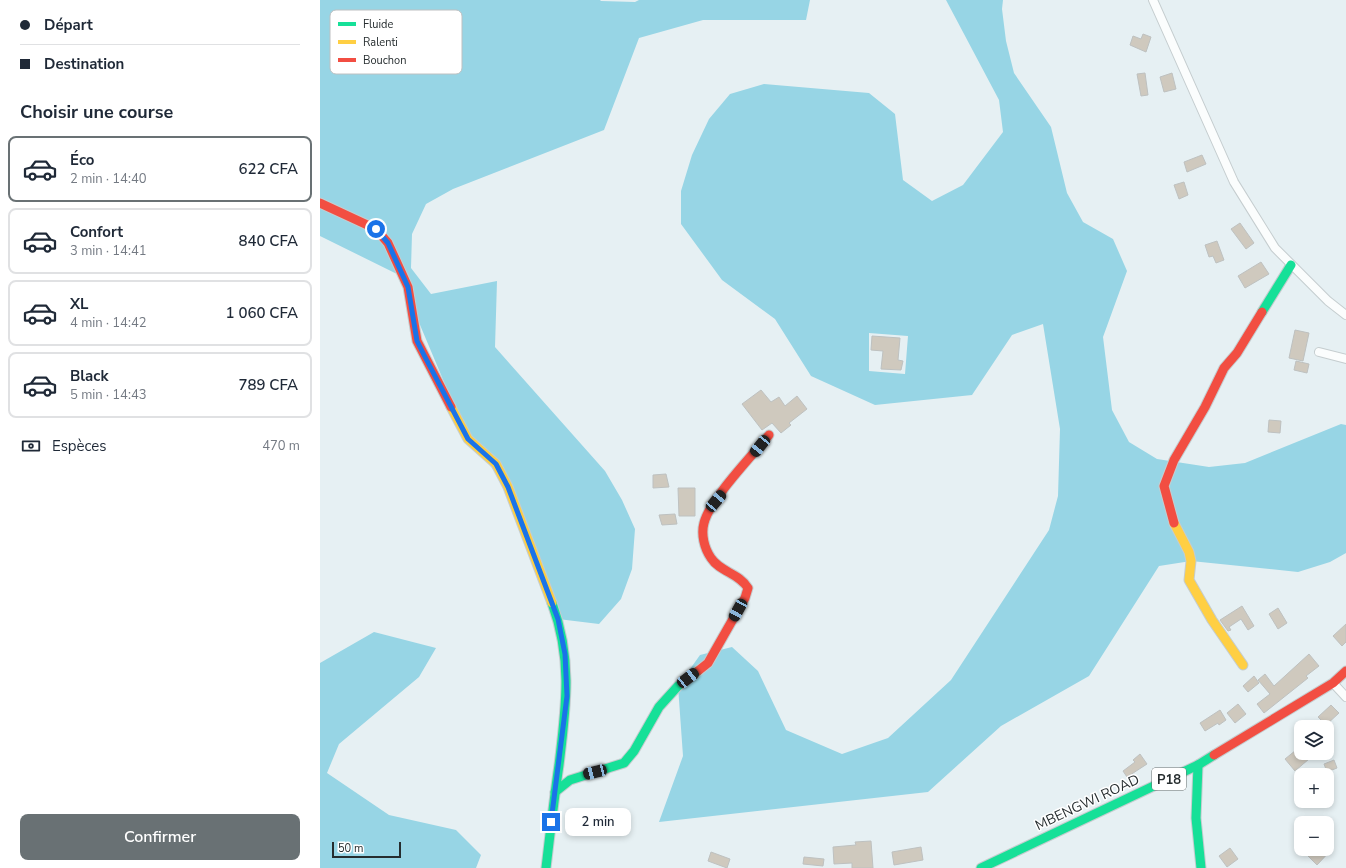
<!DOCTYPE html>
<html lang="fr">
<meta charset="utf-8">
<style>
body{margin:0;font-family:"Nunito Sans",sans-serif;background:#f6f6f7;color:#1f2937;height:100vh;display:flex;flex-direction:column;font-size:15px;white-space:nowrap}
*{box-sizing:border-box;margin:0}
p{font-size:13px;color:#747a83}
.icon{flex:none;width:22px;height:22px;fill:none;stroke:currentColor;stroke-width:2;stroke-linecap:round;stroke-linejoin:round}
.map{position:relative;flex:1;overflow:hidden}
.side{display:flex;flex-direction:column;background:#fff;width:320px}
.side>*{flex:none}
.top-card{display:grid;align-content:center;height:88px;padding:0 20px;background:#fff}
.buttons{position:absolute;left:974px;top:720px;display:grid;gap:8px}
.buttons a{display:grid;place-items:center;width:40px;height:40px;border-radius:8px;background:#fff;box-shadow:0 2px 6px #0003;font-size:20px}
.scale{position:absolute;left:12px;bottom:10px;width:69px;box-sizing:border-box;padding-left:4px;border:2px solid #262d2f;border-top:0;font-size:11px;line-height:14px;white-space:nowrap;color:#262d2f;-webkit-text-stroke:3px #fff;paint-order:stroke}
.end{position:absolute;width:18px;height:18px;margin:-9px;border:5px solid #1a73e8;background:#fff;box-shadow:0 0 0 2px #fff}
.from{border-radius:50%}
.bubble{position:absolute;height:28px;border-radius:8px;background:#fff;box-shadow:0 2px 6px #0003;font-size:13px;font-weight:600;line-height:28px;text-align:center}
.car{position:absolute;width:12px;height:24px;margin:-12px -6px;border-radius:5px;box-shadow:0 0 3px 1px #0007;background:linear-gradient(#222 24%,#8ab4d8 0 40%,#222 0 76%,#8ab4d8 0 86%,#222 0)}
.top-card b{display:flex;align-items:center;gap:14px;height:38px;font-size:15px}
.top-card b+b{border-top:1px solid #e0e1e3}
.top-card i{width:10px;height:10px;background:#1f2937}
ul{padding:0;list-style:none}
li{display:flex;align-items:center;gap:12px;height:66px;margin:0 8px 6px;padding:0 12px;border:2px solid #e0e1e3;border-radius:8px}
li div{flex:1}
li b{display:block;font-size:15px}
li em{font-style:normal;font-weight:600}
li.on{border-color:#697174}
li>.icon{width:36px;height:36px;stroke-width:1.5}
h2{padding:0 20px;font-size:18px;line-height:48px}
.pay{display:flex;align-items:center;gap:10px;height:44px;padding:0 20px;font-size:15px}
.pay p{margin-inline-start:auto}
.button{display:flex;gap:8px;margin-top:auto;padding:8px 20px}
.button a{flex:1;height:46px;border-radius:8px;background:#697174;color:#fff;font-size:16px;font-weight:600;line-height:46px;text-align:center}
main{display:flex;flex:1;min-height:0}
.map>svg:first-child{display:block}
.forest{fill:#97d5e5;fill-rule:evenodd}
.building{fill:#cfc9be;stroke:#bec1c0}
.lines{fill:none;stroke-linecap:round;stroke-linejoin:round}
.street-casing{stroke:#c5cdcf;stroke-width:10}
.fast-casing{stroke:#c5cdcf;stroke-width:11}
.slow-casing{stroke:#c5cdcf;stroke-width:11}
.jam-casing{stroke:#c5cdcf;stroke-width:11}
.street{stroke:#fbfdfd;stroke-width:8}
.fast{stroke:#16e098;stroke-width:9}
.slow{stroke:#ffcf43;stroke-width:9}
.jam{stroke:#f24e42;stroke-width:9}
.route{stroke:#1a73e8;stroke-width:5}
.labels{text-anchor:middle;stroke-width:3;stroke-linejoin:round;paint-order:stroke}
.shield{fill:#fff;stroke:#676c6d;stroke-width:1}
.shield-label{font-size:13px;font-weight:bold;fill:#262d2f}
.street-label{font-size:14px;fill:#262d2f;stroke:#fff}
.key{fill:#fff;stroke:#bec0c1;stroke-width:1}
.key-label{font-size:11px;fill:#262d2f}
</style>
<main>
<section class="side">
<div class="top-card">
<b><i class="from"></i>Départ</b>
<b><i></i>Destination</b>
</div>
<h2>Choisir une course</h2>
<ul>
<li class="on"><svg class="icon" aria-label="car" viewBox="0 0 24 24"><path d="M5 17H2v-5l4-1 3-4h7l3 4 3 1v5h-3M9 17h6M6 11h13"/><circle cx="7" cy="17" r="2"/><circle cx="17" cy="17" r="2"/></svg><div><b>Éco</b><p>2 min · 14:40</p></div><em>622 CFA</em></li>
<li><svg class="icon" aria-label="car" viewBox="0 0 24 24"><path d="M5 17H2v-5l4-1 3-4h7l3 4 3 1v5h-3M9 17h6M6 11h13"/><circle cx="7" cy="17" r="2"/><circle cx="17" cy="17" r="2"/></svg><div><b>Confort</b><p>3 min · 14:41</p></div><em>840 CFA</em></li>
<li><svg class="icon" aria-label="car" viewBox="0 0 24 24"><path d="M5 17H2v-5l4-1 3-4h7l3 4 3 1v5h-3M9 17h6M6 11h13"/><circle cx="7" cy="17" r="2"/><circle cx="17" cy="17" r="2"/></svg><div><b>XL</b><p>4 min · 14:42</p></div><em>1 060 CFA</em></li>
<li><svg class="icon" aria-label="car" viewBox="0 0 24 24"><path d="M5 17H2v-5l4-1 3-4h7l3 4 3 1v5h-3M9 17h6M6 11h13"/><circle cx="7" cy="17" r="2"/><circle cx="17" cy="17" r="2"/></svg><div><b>Black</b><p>5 min · 14:43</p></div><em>789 CFA</em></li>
</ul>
<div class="pay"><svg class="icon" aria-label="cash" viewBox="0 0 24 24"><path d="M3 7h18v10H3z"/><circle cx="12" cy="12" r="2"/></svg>Espèces<p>470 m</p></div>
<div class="button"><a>Confirmer</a></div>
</section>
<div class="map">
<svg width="1026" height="868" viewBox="0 0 1026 868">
<rect width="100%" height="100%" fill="#e6f0f3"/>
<g class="forest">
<polygon points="0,0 280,0 281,1 315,2 319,0 490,0 486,20 383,20 319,38 284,130 133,189 106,204 92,234 91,268 111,294 177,281 175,347 285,471 302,500 315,529 312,569 301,599 279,624 238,619 188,487 148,439 79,275 0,236"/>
<path d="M626,0H683L682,9L686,41L694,73L731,127L747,193L763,222L793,239L807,271L783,337L792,410L809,442L837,459L889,467L925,463L1021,424L1026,425V553L1010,562L978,572L871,561L839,566L769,676L681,726L608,792L339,822L363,756L358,686L380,655L412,647L438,671L466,730L522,754L568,738L631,680L729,530L738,496L740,429L723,324L692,335L652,395L555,405L491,376L455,319L402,280L361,224V191L372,155L389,119L410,94L444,84L549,93L575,114L583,180L612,201L643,185L683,132L679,100ZM549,333L588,336L585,374L549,371Z"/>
<polygon points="54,632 116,648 99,677 19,744 7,773 69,815 136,830 161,855 156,868 0,868 0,663"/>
</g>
<g class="building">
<polygon points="823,34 831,37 826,52 810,45 813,36 821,39"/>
<polygon points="825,73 828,95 821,96 817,74"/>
<polygon points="852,73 856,89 844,92 840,77"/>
<polygon points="882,155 886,164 867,172 864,162"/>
<polygon points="864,182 868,195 859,199 854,185"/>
<polygon points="920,223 934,243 926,249 911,229"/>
<polygon points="897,241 904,260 896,263 893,256 889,257 885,245"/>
<polygon points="941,262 949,274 925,288 918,276"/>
<polygon points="975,330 989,333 983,361 969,358"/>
<polygon points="552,336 580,338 578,360 583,361 581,370 561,369 563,351 551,350"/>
<polygon points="976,361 989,364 987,373 974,370"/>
<polygon points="441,390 451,402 459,397 465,406 477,396 487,409 469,423 471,425 461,433 452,423 442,430 422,404"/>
<polygon points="949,420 961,421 960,433 948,432"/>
<polygon points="346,474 349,487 333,488 333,475"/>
<polygon points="358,488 375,488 375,516 359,516"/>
<polygon points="355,514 357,524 342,525 339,515"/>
<polygon points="922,606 934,626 928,630 921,619 909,627 911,630 908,631 900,620"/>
<polygon points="958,608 967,623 958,629 949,614"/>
<polygon points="1026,624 1026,642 1022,646 1013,636"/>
<polygon points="989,654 999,666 986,676 988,678 944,713 937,704 950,694 938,680 945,674 954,686"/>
<polygon points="934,676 939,683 928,692 923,686"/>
<polygon points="918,704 926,714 915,723 907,713"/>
<polygon points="1011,705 1019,713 1006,725 998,717"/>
<polygon points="900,710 906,720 899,725 898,723 885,731 880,723"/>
<polygon points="981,746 981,753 996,753 975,771 965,759"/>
<polygon points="820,754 827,764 807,777 803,771 815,762 813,760"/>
<polygon points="1014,760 1017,768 1007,772 1004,764"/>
<polygon points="551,841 553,868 532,868 532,863 514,864 513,847 536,845 535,842"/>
<polygon points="601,847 603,860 574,865 572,852"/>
<polygon points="910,848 918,859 907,867 899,856"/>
<polygon points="989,849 1012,849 997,865 985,853"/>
<polygon points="391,852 410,859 407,868 388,861"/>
<polygon points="484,857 504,859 503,866 483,864"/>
</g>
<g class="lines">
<defs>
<g id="street">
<polyline points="833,0 914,182 955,248 1008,301 1026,315"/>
<polyline points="999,352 1026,359"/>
<polyline points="1013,683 1026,697"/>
</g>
<g id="fast">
<polyline points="942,312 971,265"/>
<polyline points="878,765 876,818 881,868"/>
<polyline points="235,792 250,780 304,763 314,751 339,707 358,686 378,671"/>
<path d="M226,868C230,834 234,799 239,765C246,707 253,660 232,603"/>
<polyline points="661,868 878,765 894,755"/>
</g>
<g id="slow">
<polyline points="131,407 148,439 176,464 188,487 232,603"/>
<polyline points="854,523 869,552 871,561 869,580 892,620 923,665"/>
</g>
<g id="jam">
<polyline points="0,203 56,229 68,243 88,287 97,341 131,407"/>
<polyline points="854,523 844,486 854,460 885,407 904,368 917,353 942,312"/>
<path d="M378,671L388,663L425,598L428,588C419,573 400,572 391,558C384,548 381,534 384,523C390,499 432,456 449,435"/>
<polyline points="894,755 1013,683 1026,671"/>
</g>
</defs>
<use href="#street" class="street-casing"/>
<use href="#fast" class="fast-casing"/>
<use href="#slow" class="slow-casing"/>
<use href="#jam" class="jam-casing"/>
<use href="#street" class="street"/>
<use href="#fast" class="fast"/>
<use href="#slow" class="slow"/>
<use href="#jam" class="jam"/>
</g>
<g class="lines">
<polyline class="route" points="56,229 68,243 88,287 97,341 104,355 148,439 176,464 188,487 238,619 245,654 247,696 231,822"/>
</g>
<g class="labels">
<rect class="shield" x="832" y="768" width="34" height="22" rx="3"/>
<g class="shield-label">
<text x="849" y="784">P18</text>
</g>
<g class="street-label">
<text transform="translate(767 802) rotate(-25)" y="5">MBENGWI ROAD</text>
</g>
</g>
<rect x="10" y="10" width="132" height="64" rx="6" class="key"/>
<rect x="18" y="22" width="18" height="4" fill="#16e098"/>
<rect x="18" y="40" width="18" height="4" fill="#ffcf43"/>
<rect x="18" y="58" width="18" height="4" fill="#f24e42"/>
<g class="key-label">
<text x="43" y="28">Fluide</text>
<text x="43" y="46">Ralenti</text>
<text x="43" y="64">Bouchon</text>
</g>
</svg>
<div class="buttons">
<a><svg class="icon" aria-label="layers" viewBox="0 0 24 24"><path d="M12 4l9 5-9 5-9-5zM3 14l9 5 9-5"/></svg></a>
<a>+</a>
<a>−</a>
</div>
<div class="scale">50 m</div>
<i class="end from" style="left:56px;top:229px"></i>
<i class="end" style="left:231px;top:822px"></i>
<div class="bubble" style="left:245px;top:808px;width:66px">2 min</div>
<i class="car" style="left:440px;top:446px;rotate:219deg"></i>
<i class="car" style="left:396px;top:501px;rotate:40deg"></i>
<i class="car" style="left:418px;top:610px;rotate:209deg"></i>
<i class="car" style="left:368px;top:678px;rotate:52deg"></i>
<i class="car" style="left:275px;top:772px;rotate:256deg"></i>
</div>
</main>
